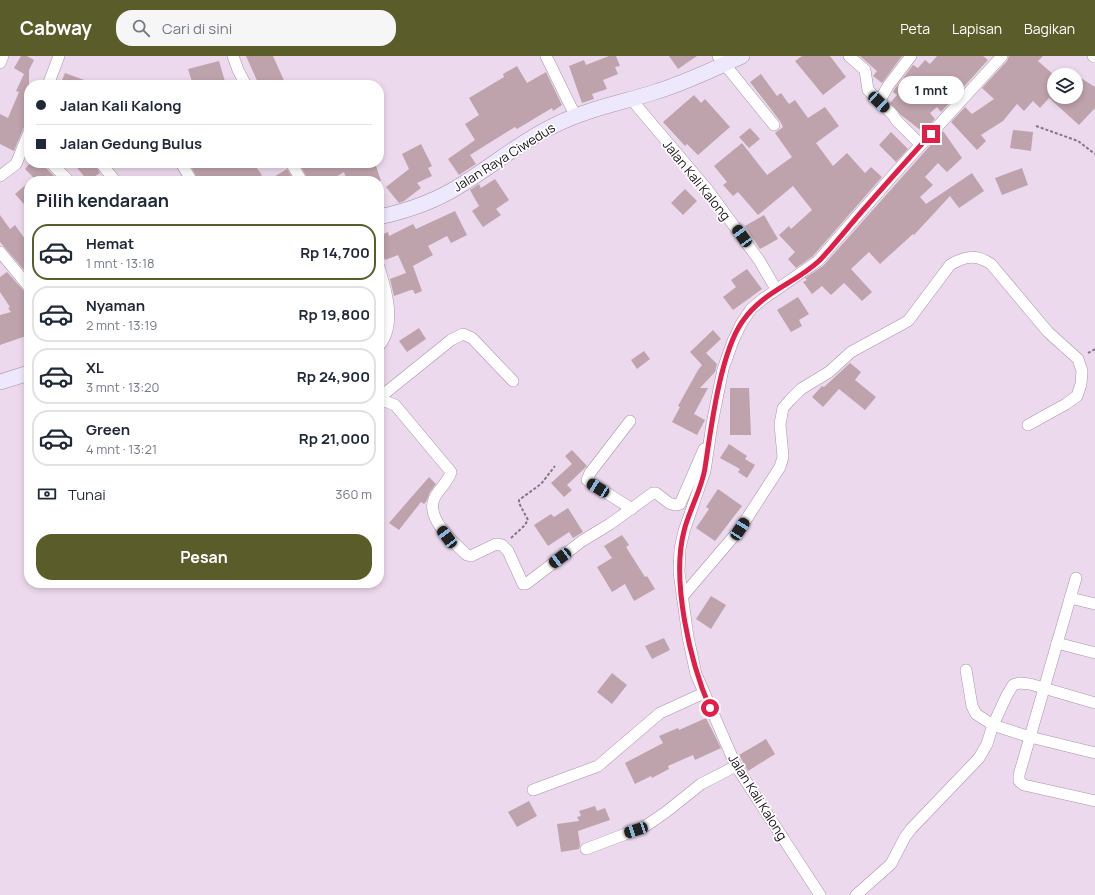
<!DOCTYPE html>
<html lang="id">
<meta charset="utf-8">
<style>
body{margin:0;font-family:Manrope,sans-serif;background:#f6f6f7;color:#1f2937;height:100vh;display:flex;flex-direction:column;font-size:15px;white-space:nowrap}
*{box-sizing:border-box;margin:0}
p{font-size:13px;color:#747a83}
.icon{flex:none;width:22px;height:22px;fill:none;stroke:currentColor;stroke-width:2;stroke-linecap:round;stroke-linejoin:round}
.map{position:relative;flex:1;overflow:hidden}
.details{position:absolute;left:24px;top:120px;width:360px;height:412px;display:flex;flex-direction:column;background:#fff;border-radius:16px;box-shadow:0 2px 6px #0003}
.details>*{flex:none}
.banner{position:absolute;left:24px;top:24px;width:360px;height:88px;border-radius:16px;box-shadow:0 2px 6px #0003;display:grid;align-content:center;height:88px;padding:0 12px;background:#fff}
.tools{position:absolute;left:1047px;top:12px;display:grid;gap:8px}
.tools a{display:grid;place-items:center;width:36px;height:36px;border-radius:50%;background:#fff;box-shadow:0 2px 6px #0003;font-size:20px}
.end{position:absolute;width:18px;height:18px;margin:-9px;border:5px solid #e11d48;background:#fff;box-shadow:0 0 0 2px #fff}
.from{border-radius:50%}
.bubble{position:absolute;height:28px;border-radius:14px;background:#fff;box-shadow:0 2px 6px #0003;font-size:13px;font-weight:700;line-height:28px;text-align:center}
.car{position:absolute;width:12px;height:24px;margin:-12px -6px;border-radius:5px;box-shadow:0 0 3px 1px #0007;background:linear-gradient(#222 24%,#8ab4d8 0 40%,#222 0 76%,#8ab4d8 0 86%,#222 0)}
.banner b{display:flex;align-items:center;gap:14px;height:38px;font-size:15px}
.banner b+b{border-top:1px solid #e0e1e3}
.banner i{width:10px;height:10px;background:#1f2937}
ul{padding:0;list-style:none}
li{display:flex;align-items:center;gap:12px;height:56px;margin:0 8px 6px;padding:0 4px;border:2px solid #e0e1e3;border-radius:16px}
li div{flex:1}
li b{display:block;font-size:15px}
li em{font-style:normal;font-weight:700}
li.active{border-color:#5a5d2a}
li>.icon{width:36px;height:36px;stroke-width:1.5}
h2{padding:0 12px;font-size:18px;line-height:48px}
.pay{display:flex;align-items:center;gap:10px;height:44px;padding:0 12px;font-size:15px}
.pay p{margin-inline-start:auto}
.action{display:flex;gap:8px;margin-top:auto;padding:8px 12px}
.action a{flex:1;height:46px;border-radius:16px;background:#5a5d2a;color:#fff;font-size:16px;font-weight:700;line-height:46px;text-align:center}
header{display:flex;align-items:center;gap:24px;box-sizing:border-box;height:56px;padding:0 20px;background:#5a5d2a;color:#fff}
header strong{font-size:19px}
nav{display:flex;gap:22px;margin-inline-start:auto;font-size:14px}
.search{width:280px;height:36px;background:#f6f6f7;display:flex;align-items:center;gap:10px;box-sizing:border-box;padding:0 14px;border-radius:16px;color:#747a83;font-size:15px}
.map>svg:first-child{display:block}
.building{fill:#bfa3ac}
.lines{fill:none;stroke-linecap:round;stroke-linejoin:round}
.street-casing{stroke:#a794a7;stroke-width:12}
.secondary-casing{stroke:#a794a7;stroke-width:16}
.path{stroke:#847784;stroke-width:2;stroke-dasharray:3 2;stroke-linecap:butt}
.street{stroke:#fff;stroke-width:11}
.secondary{stroke:#eee8fc;stroke-width:15}
.route{stroke:#e11d48;stroke-width:5}
.labels{text-anchor:middle;stroke-width:3.5;stroke-linejoin:round;paint-order:stroke}
.street-label{font-size:13px;fill:#160f16;stroke:#fff}
</style>
<header>
<strong>Cabway</strong>
<div class="search"><svg class="icon" aria-label="search" viewBox="0 0 24 24"><circle cx="10" cy="10" r="6"/><path d="M15 15l6 6"/></svg>Cari di sini</div>
<nav><a>Peta</a><a>Lapisan</a><a>Bagikan</a></nav>
</header>
<div class="map">
<svg width="1095" height="839" viewBox="0 0 1095 839">
<rect width="100%" height="100%" fill="#edd9ed"/>
<g class="building">
<polygon points="21,0 27,0 34,4 29,14 29,63 23,73 14,95 0,88 0,58 8,62 19,36 16,35 24,18 14,12"/>
<polygon points="246,0 273,0 286,29 259,29"/>
<polygon points="609,0 616,0 620,10 615,11 618,18 603,24 607,33 592,38 594,43 582,47 569,10 584,4 586,9"/>
<polygon points="669,0 697,0 678,13"/>
<polygon points="802,0 830,0 846,21 823,39 795,5"/>
<polygon points="860,0 902,0 882,27 873,20 877,15"/>
<polygon points="937,0 983,0 988,4 941,56 937,51 930,57 935,63 923,76 901,59 890,47 897,39 893,36 894,34 913,9 918,12 925,4 930,8"/>
<polygon points="1009,0 1043,0 1038,5 1054,19 1054,41 1076,41 1076,19 1095,31 1095,52 1079,69 1049,42 1040,52 1033,45 1024,55 1017,48 1003,65 981,79 986,85 977,94 951,66 965,51 972,58 994,43 982,32 1007,5"/>
<polygon points="219,5 226,29 193,29 188,13"/>
<polygon points="517,10 527,27 546,16 562,49 553,55 552,52 517,73 515,71 470,99 476,108 459,119 448,103 475,84 465,68 479,59 469,42 504,21 503,18"/>
<polygon points="65,17 95,28 94,29 60,29"/>
<polygon points="761,18 777,40 781,37 789,48 795,44 808,62 825,51 839,70 816,87 833,110 847,97 865,117 871,111 882,121 813,200 796,212 788,203 795,196 779,179 789,170 791,173 812,154 793,130 758,159 738,136 733,140 723,129 727,126 714,110 742,87 767,119 792,101 775,77 783,71 780,65 750,26"/>
<polygon points="694,39 701,47 705,43 730,71 698,99 687,88 685,90 663,66"/>
<polygon points="750,72 760,83 749,92 739,81"/>
<polygon points="1013,74 1033,76 1031,95 1010,92"/>
<polygon points="943,75 962,102 947,116 938,107 925,121 933,129 920,141 926,148 972,117 984,135 959,152 950,140 914,179 913,178 880,208 869,196 851,213 872,236 862,245 844,227 831,239 822,230 812,238 803,226 807,224 805,222 823,210"/>
<polygon points="891,76 908,93 896,106 879,89"/>
<polygon points="421,88 432,110 428,112 432,120 417,127 421,132 404,145 399,147 386,131 409,113 402,98"/>
<polygon points="30,107 44,107 46,112 59,125 37,125 25,113"/>
<polygon points="73,107 94,107 100,117 88,125"/>
<polygon points="189,107 253,107 262,119 253,125 199,125"/>
<polygon points="299,107 375,107 381,125 347,125 344,116 329,125 309,125"/>
<polygon points="1022,112 1028,129 1002,139 995,122"/>
<polygon points="287,113 294,125 267,125"/>
<polygon points="495,123 509,144 496,153 501,159 483,171 472,155 479,150 470,134 479,128 481,132"/>
<polygon points="29,126 29,154 15,138"/>
<polygon points="685,133 697,145 683,159 671,147"/>
<polygon points="455,155 467,179 451,187 447,180 428,190 433,199 413,210 422,235 415,238 413,234 411,234 394,240 390,223 406,217 398,199 385,204 379,191 379,180 388,176 389,180 413,168 416,173"/>
<polygon points="0,159 10,173 15,169 25,183 29,180 29,220 0,186"/>
<polygon points="764,159 778,183 760,193 745,170"/>
<polygon points="747,213 762,233 733,254 723,241 736,231 731,224"/>
<polygon points="7,216 24,235 29,238 29,279 0,289 0,259 11,256 8,252 10,251 0,236 0,221"/>
<polygon points="798,241 809,258 799,264 802,270 791,276 777,254"/>
<polygon points="419,272 426,283 407,296 399,285"/>
<polygon points="713,274 721,283 706,297 717,308 715,316 700,332 708,332 694,358 705,364 697,379 672,366 680,351 678,350 698,314 702,309 690,296"/>
<polygon points="644,295 650,303 637,313 631,304"/>
<polygon points="850,307 861,316 855,324 876,341 865,354 839,333 823,351 812,341 822,330 824,331"/>
<polygon points="730,332 749,332 751,379 730,379"/>
<polygon points="729,388 747,400 745,403 755,409 747,422 738,416 740,413 720,402"/>
<polygon points="572,394 587,410 567,429 572,434 564,441 551,427 572,408 565,400"/>
<polygon points="429,421 436,428 430,436 426,446 424,448 421,446 399,474 389,467"/>
<polygon points="718,433 742,450 715,485 696,472 709,453 706,451"/>
<polygon points="568,452 583,476 573,482 569,476 548,490 534,469 551,458 554,461"/>
<polygon points="622,479 629,489 626,491 645,521 647,520 655,533 634,545 625,528 612,536 597,511 612,502 604,490"/>
<polygon points="711,540 726,549 711,573 696,563"/>
<polygon points="664,582 670,594 652,603 645,590"/>
<polygon points="612,617 627,629 612,648 597,636"/>
<polygon points="706,662 721,692 695,704 693,699 668,710 669,713 652,722 651,720 635,728 625,707 663,687 659,680 678,672 679,674"/>
<polygon points="766,683 775,698 748,715 739,699"/>
<polygon points="529,745 537,760 517,771 508,756"/>
<polygon points="595,750 597,755 605,752 610,764 578,775 580,789 579,793 561,796 557,768 579,765 577,761 581,760 579,755"/>
</g>
<g class="lines">
<defs>
<g id="street">
<polyline points="233,0 238,14 246,29"/>
<polyline points="546,0 575,59"/>
<polyline points="718,0 774,69"/>
<polyline points="849,0 865,14 868,34 893,59 896,64 921,89"/>
<polyline points="1093,0 1095,1"/>
<polyline points="0,7 3,0"/>
<polyline points="48,29 59,0"/>
<polyline points="631,43 707,133 759,204 776,233"/>
<polyline points="879,46 888,30 911,0"/>
<polyline points="51,107 69,125"/>
<polyline points="101,107 115,125"/>
<polyline points="181,107 192,125"/>
<polyline points="291,107 302,125"/>
<polyline points="0,120 16,108 29,76"/>
<polyline points="0,196 29,231"/>
<path d="M379,211C386,234 397,269 379,290"/>
<polyline points="379,342 451,284 463,278 472,282 513,325"/>
<path d="M379,343L395,349L451,416C448,427 438,433 434,443C426,463 454,487 467,499L471,500L496,488L502,489L508,495L523,528H526L582,485L610,468L653,437H656L669,447L675,449L680,448L704,393"/>
<polyline points="630,365 590,417 587,424 591,427 632,453"/>
<polyline points="1076,522 1019,719 1019,725 1024,729 1095,745"/>
<path d="M682,541L740,473L780,411L783,401L780,368L783,352L790,344L801,333L829,316L851,296L908,265L950,209C965,200 976,198 991,208L1048,276L1078,303L1082,315L1081,328L1077,340L1066,348L1028,369"/>
<polyline points="1070,542 1095,548"/>
<polyline points="1057,587 1095,597"/>
<polyline points="1095,647 1030,628 1019,627 1013,629 1007,639 993,669 1030,681 1095,697"/>
<polyline points="533,734 598,710 660,657 704,637"/>
<polyline points="586,793 644,771 666,756 701,728 736,710"/>
<polyline points="820,839 736,710 696,618 688,581 679,516 680,493 684,475 705,415 712,368 723,313 733,285 741,268 751,253 763,243 818,205 896,116 1002,0"/>
<polyline points="856,839 891,808 905,781 911,773 979,702 987,688 993,669 976,658 972,650 966,614"/>
</g>
<g id="secondary">
<path d="M379,161C407,155 436,145 461,129C492,110 521,85 555,69C587,53 621,47 655,36C685,27 714,13 742,0"/>
<polyline points="0,326 29,317"/>
</g>
</defs>
<use href="#street" class="street-casing"/>
<use href="#secondary" class="secondary-casing"/>
<g class="path">
<polyline points="1036,70 1078,85 1095,98"/>
<polyline points="1088,297 1095,293"/>
<polyline points="511,482 524,470 528,464 519,447 519,444 541,428 555,410"/>
</g>
<use href="#street" class="street"/>
<use href="#secondary" class="secondary"/>
</g>
<g class="lines">
<path class="route" d="M710,652C690,606 671,525 684,475C689,454 702,433 705,412C711,372 720,298 742,266C763,235 795,228 820,204C835,188 849,170 864,153C886,128 908,103 931,78"/>
</g>
<g class="labels">
<g class="street-label">
<text transform="translate(504 101) rotate(-32)" y="5">Jalan Raya Ciwedus</text>
<text transform="translate(697 124) rotate(51)" y="5">Jalan Kali Kalong</text>
<text transform="translate(758 741) rotate(58)" y="5">Jalan Kali Kalong</text>
</g>
</g>
</svg>
<div class="tools">
<a><svg class="icon" aria-label="layers" viewBox="0 0 24 24"><path d="M12 4l9 5-9 5-9-5zM3 14l9 5 9-5"/></svg></a>
</div>
<i class="end from" style="left:710px;top:652px"></i>
<i class="end" style="left:931px;top:78px"></i>
<div class="bubble" style="left:898px;top:20px;width:66px">1 mnt</div>
<i class="car" style="left:879px;top:46px;rotate:133deg"></i>
<i class="car" style="left:742px;top:180px;rotate:324deg"></i>
<i class="car" style="left:598px;top:432px;rotate:302deg"></i>
<i class="car" style="left:740px;top:473px;rotate:33deg"></i>
<i class="car" style="left:447px;top:481px;rotate:323deg"></i>
<i class="car" style="left:560px;top:502px;rotate:233deg"></i>
<i class="car" style="left:636px;top:774px;rotate:252deg"></i>
<div class="banner">
<b><i class="from"></i>Jalan Kali Kalong</b>
<b><i></i>Jalan Gedung Bulus</b>
</div>
<section class="details">
<h2>Pilih kendaraan</h2>
<ul>
<li class="active"><svg class="icon" aria-label="car" viewBox="0 0 24 24"><path d="M5 17H2v-5l4-1 3-4h7l3 4 3 1v5h-3M9 17h6M6 11h13"/><circle cx="7" cy="17" r="2"/><circle cx="17" cy="17" r="2"/></svg><div><b>Hemat</b><p>1 mnt · 13:18</p></div><em>Rp 14,700</em></li>
<li><svg class="icon" aria-label="car" viewBox="0 0 24 24"><path d="M5 17H2v-5l4-1 3-4h7l3 4 3 1v5h-3M9 17h6M6 11h13"/><circle cx="7" cy="17" r="2"/><circle cx="17" cy="17" r="2"/></svg><div><b>Nyaman</b><p>2 mnt · 13:19</p></div><em>Rp 19,800</em></li>
<li><svg class="icon" aria-label="car" viewBox="0 0 24 24"><path d="M5 17H2v-5l4-1 3-4h7l3 4 3 1v5h-3M9 17h6M6 11h13"/><circle cx="7" cy="17" r="2"/><circle cx="17" cy="17" r="2"/></svg><div><b>XL</b><p>3 mnt · 13:20</p></div><em>Rp 24,900</em></li>
<li><svg class="icon" aria-label="car" viewBox="0 0 24 24"><path d="M5 17H2v-5l4-1 3-4h7l3 4 3 1v5h-3M9 17h6M6 11h13"/><circle cx="7" cy="17" r="2"/><circle cx="17" cy="17" r="2"/></svg><div><b>Green</b><p>4 mnt · 13:21</p></div><em>Rp 21,000</em></li>
</ul>
<div class="pay"><svg class="icon" aria-label="cash" viewBox="0 0 24 24"><path d="M3 7h18v10H3z"/><circle cx="12" cy="12" r="2"/></svg>Tunai<p>360 m</p></div>
<div class="action"><a>Pesan</a></div>
</section>
</div>
